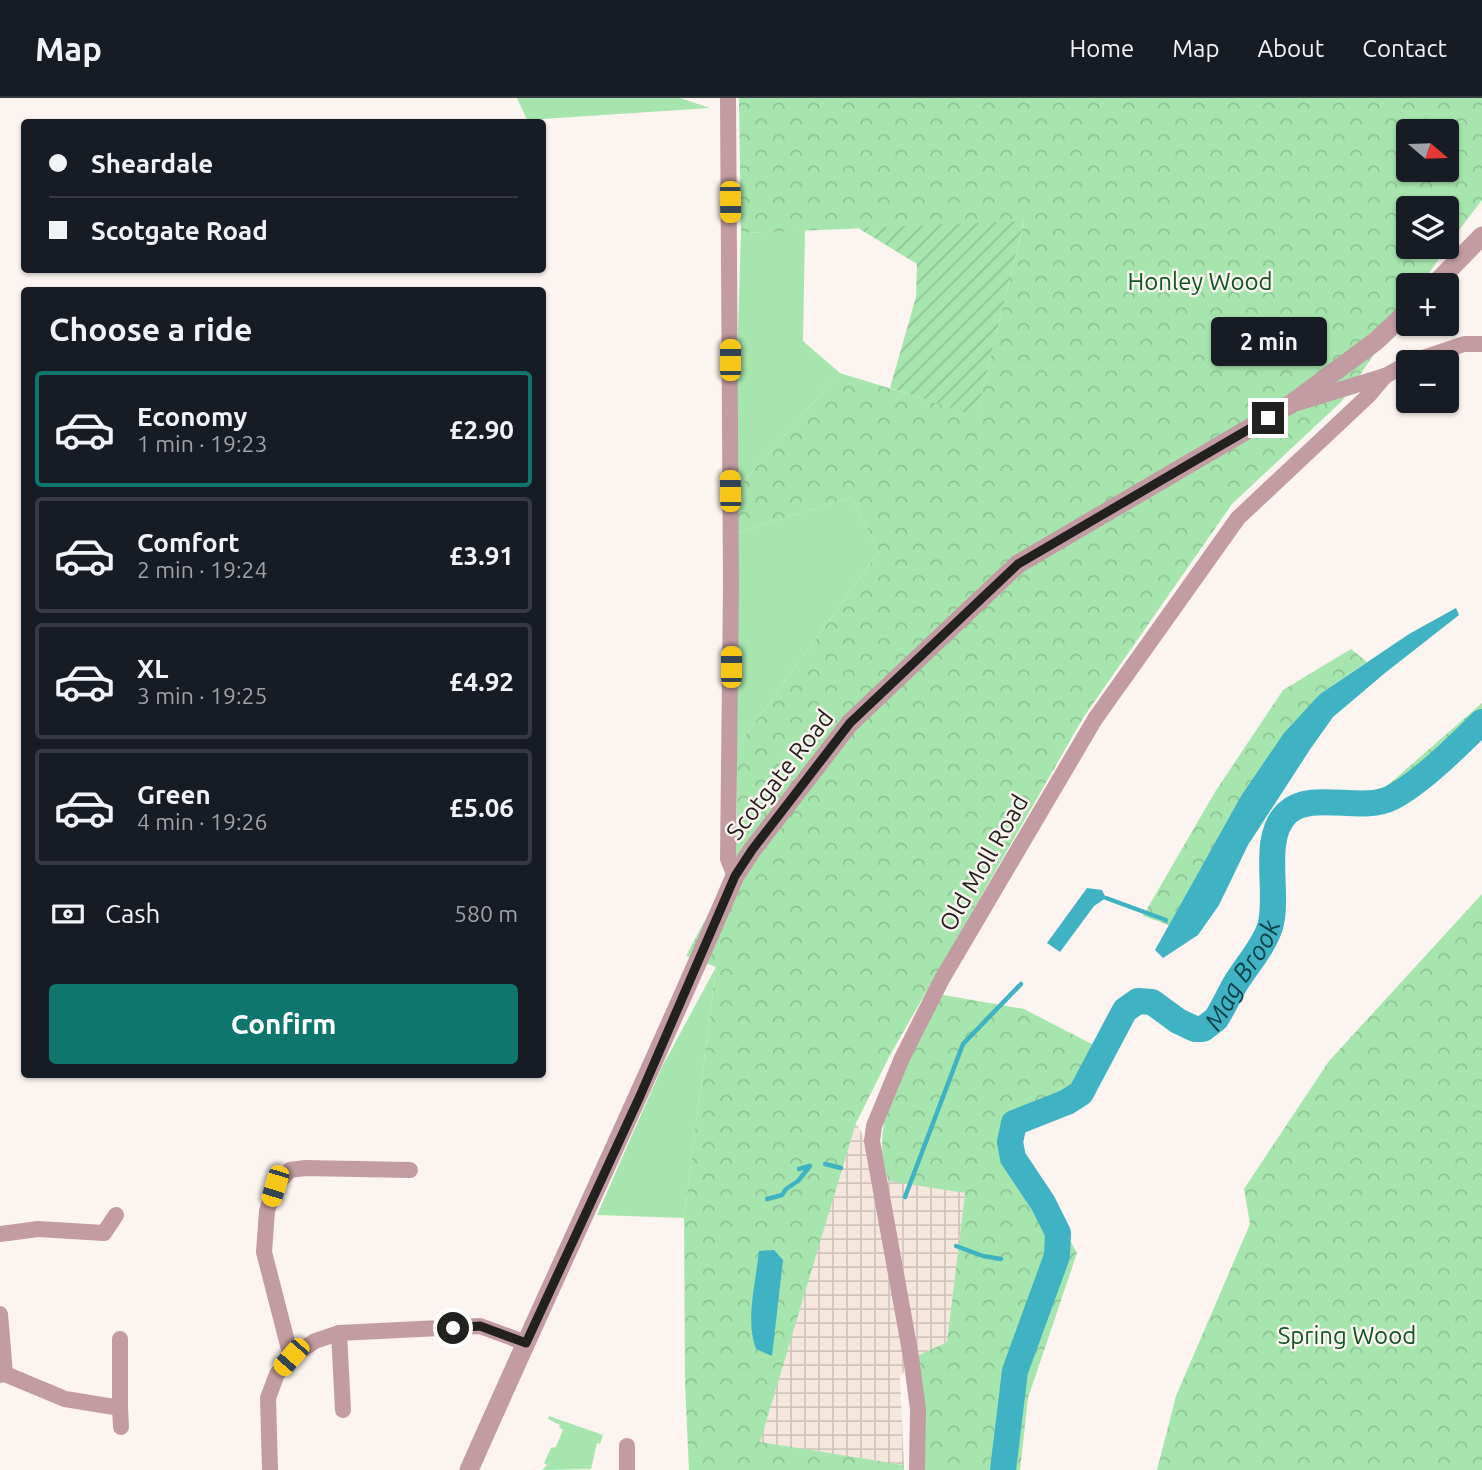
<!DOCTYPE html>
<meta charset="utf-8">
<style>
body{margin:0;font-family:Ubuntu,sans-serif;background:#242831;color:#f1f3f6;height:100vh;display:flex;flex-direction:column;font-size:26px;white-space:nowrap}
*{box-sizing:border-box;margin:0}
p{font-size:23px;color:#9ea1a6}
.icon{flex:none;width:38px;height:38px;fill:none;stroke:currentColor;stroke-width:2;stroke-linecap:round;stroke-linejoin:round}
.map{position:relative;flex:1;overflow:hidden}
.drawer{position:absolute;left:21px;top:189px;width:525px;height:791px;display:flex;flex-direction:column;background:#171b24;border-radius:7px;box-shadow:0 2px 5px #0004}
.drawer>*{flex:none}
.guide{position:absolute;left:21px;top:21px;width:525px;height:154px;border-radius:7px;box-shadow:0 2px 5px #0004;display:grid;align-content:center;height:154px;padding:0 28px;background:#171b24}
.needle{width:46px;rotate:109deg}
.controls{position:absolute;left:1396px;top:21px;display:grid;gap:14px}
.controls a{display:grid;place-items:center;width:63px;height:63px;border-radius:7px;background:#171b24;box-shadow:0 2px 5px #0004;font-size:35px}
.end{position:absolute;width:32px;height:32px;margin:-16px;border:9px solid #23211f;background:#fff;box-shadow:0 0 0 4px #fff}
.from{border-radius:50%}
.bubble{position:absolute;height:49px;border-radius:7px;background:#171b24;box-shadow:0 2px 5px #0004;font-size:23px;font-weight:700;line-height:49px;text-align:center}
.car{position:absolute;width:21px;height:42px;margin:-21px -10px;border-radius:9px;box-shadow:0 0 5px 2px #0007;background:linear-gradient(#f5c518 24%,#345 0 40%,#f5c518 0 76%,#345 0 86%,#f5c518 0)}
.guide b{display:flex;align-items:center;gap:24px;height:66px;font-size:26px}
.guide b+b{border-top:2px solid #363941}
.guide i{width:18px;height:18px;background:#f1f3f6}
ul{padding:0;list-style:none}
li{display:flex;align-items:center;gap:21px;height:116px;margin:0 14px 10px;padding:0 14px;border:4px solid #363941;border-radius:7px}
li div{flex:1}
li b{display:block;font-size:26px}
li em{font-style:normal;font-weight:700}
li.on{border-color:#0f766e}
li>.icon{width:63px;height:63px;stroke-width:1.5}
h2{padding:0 28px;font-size:32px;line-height:84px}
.pay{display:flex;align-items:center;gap:18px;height:77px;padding:0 28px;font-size:26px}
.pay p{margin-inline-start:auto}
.cta{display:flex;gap:14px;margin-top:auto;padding:14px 28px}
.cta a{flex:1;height:80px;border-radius:7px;background:#0f766e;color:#fff;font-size:28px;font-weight:700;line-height:80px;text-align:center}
header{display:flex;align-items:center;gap:42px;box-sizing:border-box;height:98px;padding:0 35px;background:#171b24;border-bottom:2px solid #363941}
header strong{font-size:33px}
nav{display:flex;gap:38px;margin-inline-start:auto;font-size:24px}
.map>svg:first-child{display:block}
.industrial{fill:url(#industrial-grid)}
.grass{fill:#a7e5ae}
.forest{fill:url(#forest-crowns);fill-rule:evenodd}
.garden{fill:url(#garden-furrows)}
.water{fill:#3fb3c4}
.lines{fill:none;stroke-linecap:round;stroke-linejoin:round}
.stream{stroke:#3fb3c4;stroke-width:4.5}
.river{stroke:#3fb3c4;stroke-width:26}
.minor{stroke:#c39ca3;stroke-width:16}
.tertiary{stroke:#c39ca3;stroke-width:19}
.route{stroke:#23211f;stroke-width:9}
.labels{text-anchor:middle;stroke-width:5;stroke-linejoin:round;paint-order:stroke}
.park-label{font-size:24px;fill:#0e5622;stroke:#fbf4f0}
.street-label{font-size:24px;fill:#23211f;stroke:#fbf4f0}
.water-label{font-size:26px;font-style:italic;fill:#0b4047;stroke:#fbf4f0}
</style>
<header>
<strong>Map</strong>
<nav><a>Home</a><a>Map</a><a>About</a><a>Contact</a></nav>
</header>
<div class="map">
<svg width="1482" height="1372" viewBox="0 0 1482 1372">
<defs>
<pattern id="industrial-grid" width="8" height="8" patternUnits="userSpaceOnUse" patternTransform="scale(1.75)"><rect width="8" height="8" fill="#f5e6de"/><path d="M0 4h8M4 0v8" fill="none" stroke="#d2c5be"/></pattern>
<pattern id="forest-crowns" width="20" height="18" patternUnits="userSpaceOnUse" patternTransform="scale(1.75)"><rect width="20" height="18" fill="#a7e5ae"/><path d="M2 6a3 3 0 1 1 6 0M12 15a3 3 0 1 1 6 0" fill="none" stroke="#8fc495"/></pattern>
<pattern id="garden-furrows" width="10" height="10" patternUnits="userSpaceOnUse" patternTransform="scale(1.75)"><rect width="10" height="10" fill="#a7e5ae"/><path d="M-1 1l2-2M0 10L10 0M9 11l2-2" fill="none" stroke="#8fc495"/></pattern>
</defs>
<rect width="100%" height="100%" fill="#fbf4f0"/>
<polygon class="industrial" points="856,1025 889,1082 965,1095 947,1244 915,1259 900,1279 904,1367 759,1345"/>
<g class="grass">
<polygon points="517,0 680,0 710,10 527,22"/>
<polygon points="805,132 803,243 840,275 733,395 741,135"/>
<polygon points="851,399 879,454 737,649 735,436"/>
<polygon points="716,869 684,1120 597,1117 662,969"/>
<polygon points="549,1318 603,1337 600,1346 597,1345 591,1371 542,1372 547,1367 544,1365 551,1350 556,1349 563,1332 559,1329 560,1327 548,1321"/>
</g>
<g class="forest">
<path d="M739,0H1482V102L1447,148V110H1409V149H1447L1421,187H1409V205L1342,303L1232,406L1083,620L889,959L856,1025L760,1344L904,1367V1372H689L685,1286L684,1120L716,869L686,858L721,792L737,736V649L879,454L851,399L735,436L733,395L840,275L976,317L1024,124L741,135ZM1409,33H1447V72H1409Z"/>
<polygon points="1351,551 1367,564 1320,596 1241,698 1169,827 1143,818 1215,694 1283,592"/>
<polygon points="1482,605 1482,642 1387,715 1372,701"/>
<polygon points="1482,796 1482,1372 1157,1372 1176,1298 1250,1126 1244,1091 1329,963"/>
<path d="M938,896L1024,911L1111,956L1087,997L1071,1009L1018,1032L1015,1041L1077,1155L1028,1300L1020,1372H922L915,1259L947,1244L965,1095L889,1083C864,1024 913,949 938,896Z"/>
</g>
<polygon class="garden" points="1024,123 976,318 890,290 916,199 917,166 858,130"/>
<g class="water">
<polygon points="1456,510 1459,517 1385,575 1333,619 1311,650 1248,747 1219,807 1198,837 1163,860 1155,852 1241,698 1284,635 1320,596 1409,536"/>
<polygon points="1087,790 1102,792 1106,800 1094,808 1060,854 1047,845"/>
<path d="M774,1152L783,1162L772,1258L756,1251C745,1222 756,1184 759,1153Z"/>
</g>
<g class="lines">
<g class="stream">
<polyline points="1106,800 1166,822"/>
<polyline points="825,1066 841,1070"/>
<polyline points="799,1071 809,1068"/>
<polyline points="905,1099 963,946 1021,886"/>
<polyline points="767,1101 782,1097 786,1091 798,1083 810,1068"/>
<polyline points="956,1148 983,1158 1001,1161"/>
</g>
<path class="river" id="s1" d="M1003,1372L1015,1273L1057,1158L1058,1135L1043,1105L1013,1060L1010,1044L1014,1025L1067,1004L1081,995L1125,912L1138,903L1152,904L1178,923L1195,931H1203L1216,921C1223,910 1228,899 1234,888C1245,869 1263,850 1270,829C1280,795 1260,741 1287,715C1311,692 1362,715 1391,700C1421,685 1458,647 1482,624"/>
<g class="minor">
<polyline points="728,0 731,488 728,761 735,778"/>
<polyline points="1411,264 1464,246 1482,246"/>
<polyline points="1297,305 1385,278 1409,265"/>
<polyline points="0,1136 38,1131 104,1135 116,1117"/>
<polyline points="0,1216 5,1276 0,1277"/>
<polyline points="339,1235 343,1312"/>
<polyline points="291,1259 264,1154 267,1113 275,1088 290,1072 305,1070 410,1072"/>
<polyline points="5,1276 65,1301 120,1310 120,1241"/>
<polyline points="120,1310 121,1329"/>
<polyline points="270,1372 268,1300 277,1276 291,1259 315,1243 339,1235 480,1228 526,1245"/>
<polyline points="627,1372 627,1348"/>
<polyline points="917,1372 918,1311 911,1259 872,1043 874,1028 902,960 942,881 1095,621 1238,420 1368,298 1385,278"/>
</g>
<g class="tertiary">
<polyline points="1434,187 1482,138"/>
<path d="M469,1372C557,1173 650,977 735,778L752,752L850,625L1018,466L1291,306L1376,243L1409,212"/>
</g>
</g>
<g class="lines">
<polyline class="route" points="453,1230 480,1228 526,1245 640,998 735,778 752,752 850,625 1018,466 1268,320"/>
</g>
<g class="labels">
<g class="park-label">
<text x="1200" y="192">Honley Wood</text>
<text x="1347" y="1246">Spring Wood</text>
</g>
<g class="street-label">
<text transform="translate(780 677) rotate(-52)" y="8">Scotgate Road</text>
<text transform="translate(984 765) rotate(-60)" y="8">Old Moll Road</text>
</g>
<g class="water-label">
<text dy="9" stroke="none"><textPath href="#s1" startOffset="693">Mag Brook</textPath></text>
</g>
</g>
</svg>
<div class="controls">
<a><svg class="needle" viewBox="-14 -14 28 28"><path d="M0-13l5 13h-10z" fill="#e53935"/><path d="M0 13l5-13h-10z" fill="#9ea1a6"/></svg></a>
<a><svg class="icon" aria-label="layers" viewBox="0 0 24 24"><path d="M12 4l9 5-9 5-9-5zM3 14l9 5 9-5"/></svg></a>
<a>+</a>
<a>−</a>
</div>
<i class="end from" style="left:453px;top:1230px"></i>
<i class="end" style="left:1268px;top:320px"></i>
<div class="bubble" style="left:1211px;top:219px;width:116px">2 min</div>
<i class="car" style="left:730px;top:104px;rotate:179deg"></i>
<i class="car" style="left:730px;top:262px;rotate:0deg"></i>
<i class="car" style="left:730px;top:393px;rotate:359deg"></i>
<i class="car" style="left:731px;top:569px;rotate:0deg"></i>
<i class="car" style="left:275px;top:1088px;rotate:197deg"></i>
<i class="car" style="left:291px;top:1259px;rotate:221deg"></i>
<div class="guide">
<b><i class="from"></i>Sheardale</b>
<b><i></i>Scotgate Road</b>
</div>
<section class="drawer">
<h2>Choose a ride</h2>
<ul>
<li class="on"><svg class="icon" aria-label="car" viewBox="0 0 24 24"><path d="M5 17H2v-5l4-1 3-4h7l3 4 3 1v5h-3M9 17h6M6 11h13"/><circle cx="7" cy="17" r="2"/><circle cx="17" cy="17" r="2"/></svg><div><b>Economy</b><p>1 min · 19:23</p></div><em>£2.90</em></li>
<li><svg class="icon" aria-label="car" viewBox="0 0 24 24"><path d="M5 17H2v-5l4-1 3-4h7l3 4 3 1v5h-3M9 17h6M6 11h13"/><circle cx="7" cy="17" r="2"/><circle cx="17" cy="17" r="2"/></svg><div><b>Comfort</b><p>2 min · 19:24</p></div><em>£3.91</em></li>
<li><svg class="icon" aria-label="car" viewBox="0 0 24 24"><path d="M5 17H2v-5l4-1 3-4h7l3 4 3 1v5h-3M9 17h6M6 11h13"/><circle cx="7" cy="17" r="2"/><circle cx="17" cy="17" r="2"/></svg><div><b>XL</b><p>3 min · 19:25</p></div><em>£4.92</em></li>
<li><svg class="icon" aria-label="car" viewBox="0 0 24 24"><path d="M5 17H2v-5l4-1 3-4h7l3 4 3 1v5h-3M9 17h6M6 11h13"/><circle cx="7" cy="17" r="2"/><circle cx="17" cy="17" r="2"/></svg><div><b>Green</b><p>4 min · 19:26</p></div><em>£5.06</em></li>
</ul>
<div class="pay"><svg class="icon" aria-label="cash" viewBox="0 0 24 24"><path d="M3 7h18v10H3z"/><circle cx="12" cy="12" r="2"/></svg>Cash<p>580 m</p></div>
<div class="cta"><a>Confirm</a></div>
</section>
</div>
